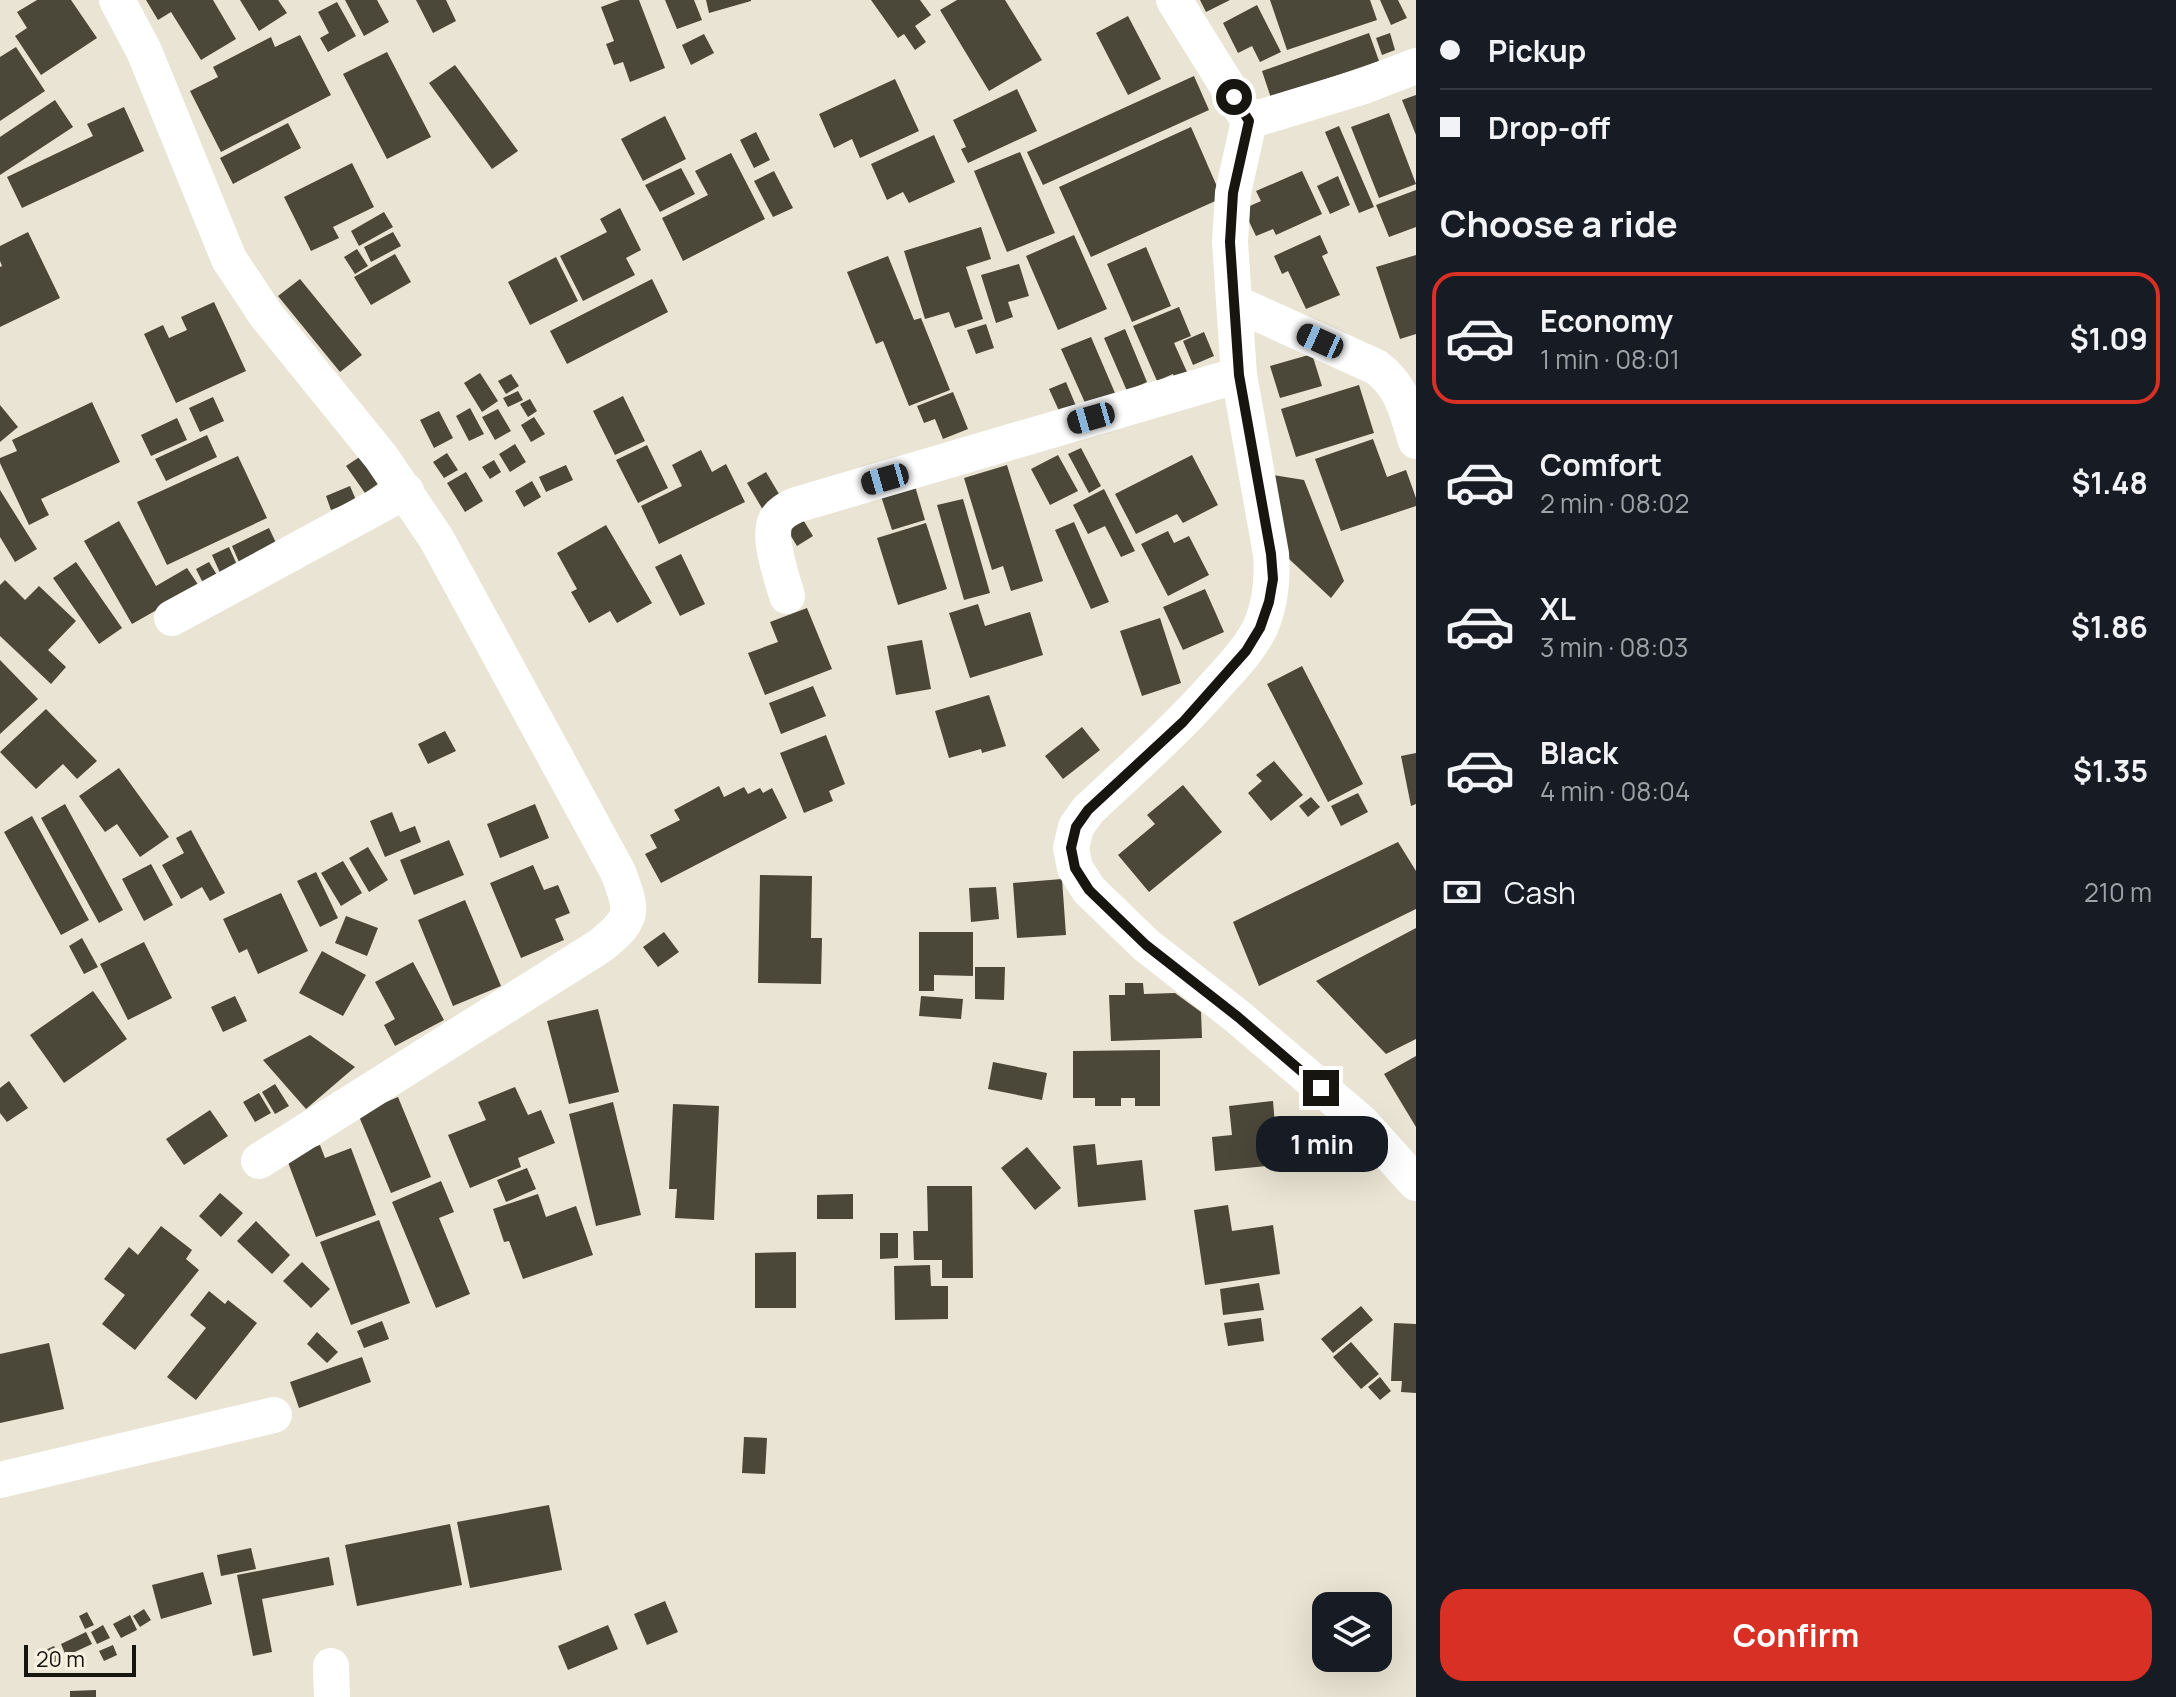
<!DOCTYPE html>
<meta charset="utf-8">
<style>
body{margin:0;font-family:Manrope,sans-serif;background:#242831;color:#f1f3f6;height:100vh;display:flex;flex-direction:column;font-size:30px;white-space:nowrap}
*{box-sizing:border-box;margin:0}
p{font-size:26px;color:#9ea1a6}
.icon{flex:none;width:44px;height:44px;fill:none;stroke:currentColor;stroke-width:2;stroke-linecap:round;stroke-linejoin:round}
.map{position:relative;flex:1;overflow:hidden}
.details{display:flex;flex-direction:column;background:#171b24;width:760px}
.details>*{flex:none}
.guide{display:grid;align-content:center;height:176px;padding:0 24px;background:#171b24}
.tools{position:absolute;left:1312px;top:1592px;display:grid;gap:16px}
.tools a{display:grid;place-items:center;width:80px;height:80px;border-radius:16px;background:#171b24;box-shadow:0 8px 32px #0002;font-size:40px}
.scale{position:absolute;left:24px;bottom:20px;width:112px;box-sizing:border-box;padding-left:8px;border:4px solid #17150f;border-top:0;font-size:22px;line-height:28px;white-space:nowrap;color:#17150f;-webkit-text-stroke:6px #f6f1e0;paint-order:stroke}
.end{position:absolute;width:36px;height:36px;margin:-18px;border:10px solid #17150f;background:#fff;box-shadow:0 0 0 4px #fff}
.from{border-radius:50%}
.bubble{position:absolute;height:56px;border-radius:24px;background:#171b24;box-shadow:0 8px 32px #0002;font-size:26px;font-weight:700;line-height:56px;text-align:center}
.car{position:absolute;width:24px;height:48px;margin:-24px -12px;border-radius:10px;box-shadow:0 0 6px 2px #0007;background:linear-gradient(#222 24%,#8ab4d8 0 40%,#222 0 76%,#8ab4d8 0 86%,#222 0)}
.guide b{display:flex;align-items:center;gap:28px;height:76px;font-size:30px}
.guide b+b{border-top:2px solid #363941}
.guide i{width:20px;height:20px;background:#f1f3f6}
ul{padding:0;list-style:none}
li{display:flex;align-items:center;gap:24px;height:132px;margin:0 16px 12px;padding:0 8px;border:4px solid transparent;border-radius:24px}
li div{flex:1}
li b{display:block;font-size:30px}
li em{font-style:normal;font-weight:700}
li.current{border-color:#d93025}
li>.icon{width:72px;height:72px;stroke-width:1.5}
h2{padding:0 24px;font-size:36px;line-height:96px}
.pay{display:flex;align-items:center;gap:20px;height:88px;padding:0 24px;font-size:30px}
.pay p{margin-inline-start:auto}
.button{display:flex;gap:16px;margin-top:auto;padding:16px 24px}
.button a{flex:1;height:92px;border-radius:24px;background:#d93025;color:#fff;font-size:32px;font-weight:700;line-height:92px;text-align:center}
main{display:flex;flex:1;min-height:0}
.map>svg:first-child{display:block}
.building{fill:#4b4739}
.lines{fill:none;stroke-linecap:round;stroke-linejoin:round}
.minor{stroke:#fff;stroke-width:36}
.route{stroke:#17150f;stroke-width:10}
</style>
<main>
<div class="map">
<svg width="1416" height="1697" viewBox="0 0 1416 1697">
<rect width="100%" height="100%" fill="#e9e4d3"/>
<g class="building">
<polygon points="37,0 71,0 97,38 41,75 15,36 27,28 17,12"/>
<polygon points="146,0 213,0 236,39 201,60 171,12 158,20"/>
<polygon points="240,0 278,0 287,13 259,31"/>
<polygon points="345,0 377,0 389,22 364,36"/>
<polygon points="416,0 446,0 456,21 433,33"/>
<polygon points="620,0 639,0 665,68 630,82 623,62 614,65 606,44 614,41 601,7"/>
<polygon points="665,0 694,0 702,20 677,29"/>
<polygon points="706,0 751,0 751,1 709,13"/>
<polygon points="871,0 920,0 931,15 915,26 926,42 915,50 904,34 898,38"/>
<polygon points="957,0 1005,0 1042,60 989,91 940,10"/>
<polygon points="1200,0 1230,0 1206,12"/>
<polygon points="1270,0 1370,0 1377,20 1287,50"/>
<polygon points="1380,0 1398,0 1407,18 1391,25"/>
<polygon points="337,2 356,36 328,52 320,38 329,33 318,12"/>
<polygon points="1257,5 1281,52 1260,62 1252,46 1238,53 1223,23"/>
<polygon points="1128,16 1161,79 1128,95 1096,33"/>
<polygon points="1369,33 1379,61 1271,98 1262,71"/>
<polygon points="1390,33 1395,50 1382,55 1376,38"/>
<polygon points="704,34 714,53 691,65 682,45"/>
<polygon points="300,35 331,95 221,152 190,91 218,77 213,67 271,37 275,47"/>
<polygon points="16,47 45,91 0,121 0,57"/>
<polygon points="387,52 431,137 387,159 343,74"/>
<polygon points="455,65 518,151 492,169 429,83"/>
<polygon points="1194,76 1209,110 1043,185 1027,152"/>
<polygon points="895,79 919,131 860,158 852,139 834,148 819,114"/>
<polygon points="1017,89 1037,131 968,163 961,149 966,147 953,120"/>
<polygon points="1416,95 1416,135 1402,100"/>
<polygon points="55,100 73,127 0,175 0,137"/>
<polygon points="124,107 144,151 22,208 7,177 93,136 87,124"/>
<polygon points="1389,113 1416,184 1379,198 1351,127"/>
<polygon points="665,116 686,159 643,181 621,139"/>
<polygon points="288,123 301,148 233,184 220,158"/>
<polygon points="1339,126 1374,207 1359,213 1325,132"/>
<polygon points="1191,127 1222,198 1091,257 1059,187"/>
<polygon points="756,132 770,160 754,168 740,140"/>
<polygon points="934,135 955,182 909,203 903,192 887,200 871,164"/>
<polygon points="1020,152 1055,233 1007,252 974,171"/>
<polygon points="731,153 765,219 683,261 662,218 708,195 695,171"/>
<polygon points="352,163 374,207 333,227 339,238 311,251 284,197"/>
<polygon points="681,168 695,194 660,212 645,185"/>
<polygon points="774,171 793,208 773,217 754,181"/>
<polygon points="1302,171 1322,214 1276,235 1273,229 1256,236 1243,209 1261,201 1256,191"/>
<polygon points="1338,176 1350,205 1330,214 1317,186"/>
<polygon points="1416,190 1416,227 1389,237 1376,205"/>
<polygon points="620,208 641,250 626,258 635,275 583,301 560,256 607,232 600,219"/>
<polygon points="384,212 393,227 359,246 351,231"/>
<polygon points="981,227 991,259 966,267 983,319 955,328 949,312 925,319 904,251"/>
<polygon points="28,232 60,298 0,327 0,267 2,266 0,261 0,246"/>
<polygon points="393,232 401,246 371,262 364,247"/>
<polygon points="1074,235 1107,309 1058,330 1026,256"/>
<polygon points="1320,235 1328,253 1322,256 1340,295 1306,309 1288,271 1282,274 1274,256"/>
<polygon points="1146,247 1171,306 1132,322 1107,264"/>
<polygon points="357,249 368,266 355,274 344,257"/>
<polygon points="395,254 411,282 371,305 354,277"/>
<polygon points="1416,255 1416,334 1400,339 1376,267"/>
<polygon points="888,256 914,320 921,318 950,390 909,406 883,341 876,344 847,272"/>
<polygon points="556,257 578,301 530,325 508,282"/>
<polygon points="1019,264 1029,296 1008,302 1013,317 996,323 981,275"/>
<polygon points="300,279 362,355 340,372 278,296"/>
<polygon points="652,279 668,312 567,364 550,331"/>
<polygon points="214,302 246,371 176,403 144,334 163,325 169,338 187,330 181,317"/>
<polygon points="1179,307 1191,336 1174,343 1187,372 1174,377 1173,374 1157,381 1133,326"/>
<polygon points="986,324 994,348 976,354 967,330"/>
<polygon points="1125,329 1147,382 1127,391 1104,338"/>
<polygon points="1204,332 1214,356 1193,365 1183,341"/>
<polygon points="1091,337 1115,393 1086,405 1061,349"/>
<polygon points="1312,354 1322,386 1280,398 1270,366"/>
<polygon points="480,373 498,401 482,412 464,383"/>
<polygon points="511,374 519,386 506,394 498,381"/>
<polygon points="1066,382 1076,406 1060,413 1049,389"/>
<polygon points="1359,385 1374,433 1296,457 1281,409"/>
<polygon points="518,391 523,400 508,407 503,398"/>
<polygon points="953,392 968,429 943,439 935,419 924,423 917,406"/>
<polygon points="623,396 645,441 615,455 593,411"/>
<polygon points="213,397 224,421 200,432 189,408"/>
<polygon points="530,399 537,411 528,417 520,404"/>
<polygon points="92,402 120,462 41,499 49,515 29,525 0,463 0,458 17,451 12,440"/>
<polygon points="0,405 18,427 0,442"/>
<polygon points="470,408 484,434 469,441 456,416"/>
<polygon points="498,409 511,431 495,440 482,417"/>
<polygon points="439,411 453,438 434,448 420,420"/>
<polygon points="534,417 545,434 531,442 521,425"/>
<polygon points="177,418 187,440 151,456 141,435"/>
<polygon points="207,435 217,457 166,481 155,459"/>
<polygon points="1373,439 1387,477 1406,470 1416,498 1416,506 1341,531 1315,459"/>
<polygon points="515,444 526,462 510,472 499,454"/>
<polygon points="647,445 668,488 638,503 616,460"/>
<polygon points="1081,448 1101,486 1089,493 1068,454"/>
<polygon points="701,450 712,472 726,464 745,502 659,544 641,506 682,486 672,465"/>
<polygon points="447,453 458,470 444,478 433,462"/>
<polygon points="364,454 382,481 365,493 346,466"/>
<polygon points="1058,455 1078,491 1050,505 1031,469"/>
<polygon points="1192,455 1218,505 1183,523 1177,514 1136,534 1115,494"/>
<polygon points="238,456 267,518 167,565 137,502"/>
<polygon points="494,460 501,472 490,479 482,467"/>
<polygon points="566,465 573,480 546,492 539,477"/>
<polygon points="1007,465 1043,581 1011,591 1003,566 992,570 964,478"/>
<polygon points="466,472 483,501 465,512 447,483"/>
<polygon points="766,472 782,499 763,510 747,483"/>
<polygon points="1273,475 1304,480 1344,581 1331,598 1289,559"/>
<polygon points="532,481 541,497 524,507 515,491"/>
<polygon points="350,486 356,500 331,510 326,496"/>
<polygon points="915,486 925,520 892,530 881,496"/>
<polygon points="1104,489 1135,551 1121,557 1105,526 1088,534 1073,505"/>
<polygon points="0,490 37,549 15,562 0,537"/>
<polygon points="963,499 990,593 964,600 937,505"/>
<polygon points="799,513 813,536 797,546 783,523"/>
<polygon points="119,521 156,586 187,568 199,586 132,624 84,541"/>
<polygon points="1074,522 1109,602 1091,609 1055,530"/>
<polygon points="926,523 947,589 898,605 877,538"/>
<polygon points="606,525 652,603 617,623 610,611 589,623 571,592 577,589 557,553"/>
<polygon points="269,528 277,545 239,562 232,546"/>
<polygon points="1168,531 1174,543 1189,536 1209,575 1168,596 1141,544"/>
<polygon points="229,547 238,567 221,575 212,555"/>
<polygon points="681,554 705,604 680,616 655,567"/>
<polygon points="76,562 122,628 99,644 53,578"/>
<polygon points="209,562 217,575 203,583 196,569"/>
<polygon points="5,580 25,600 39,586 76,621 48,650 66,667 51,684 0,636 0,585"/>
<polygon points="1205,589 1224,632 1183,650 1163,607"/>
<polygon points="978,604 985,626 1030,612 1043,655 970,678 949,613"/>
<polygon points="807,608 832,669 765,695 748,653 778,642 770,622"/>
<polygon points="1160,618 1181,683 1142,696 1120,631"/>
<polygon points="922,640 931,689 896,695 887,646"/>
<polygon points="0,660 38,699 0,734"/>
<polygon points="1302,666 1363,784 1328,802 1267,684"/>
<polygon points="813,686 826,716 781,734 769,703"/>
<polygon points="989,695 1006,746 982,753 981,749 949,758 935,711"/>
<polygon points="46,709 97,761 77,779 63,764 36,789 0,752"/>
<polygon points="1082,727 1100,750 1063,779 1045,756"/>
<polygon points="445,731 456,751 428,764 418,744"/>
<polygon points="826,735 845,784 829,791 833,801 804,813 780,753"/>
<polygon points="1416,753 1416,804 1411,806 1401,756"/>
<polygon points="1274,761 1303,795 1271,821 1248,793 1262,781 1256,775"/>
<polygon points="119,768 169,837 140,857 117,824 105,832 79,796"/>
<polygon points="1183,785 1222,832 1149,892 1118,855 1155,824 1147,815"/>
<polygon points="719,786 724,797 744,787 748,794 760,788 763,793 772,788 787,818 661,883 645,854 657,848 650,835 680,820 674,810"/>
<polygon points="1358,793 1368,812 1341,826 1331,806"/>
<polygon points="1311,797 1320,807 1308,817 1299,806"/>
<polygon points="65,804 123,910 99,923 41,818"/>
<polygon points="535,804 549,838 500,858 487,824"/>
<polygon points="392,812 400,832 415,826 421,842 385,857 370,821"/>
<polygon points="32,816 89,920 61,935 4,832"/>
<polygon points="191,830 225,893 210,901 202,887 181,899 162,865 184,853 176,838"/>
<polygon points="449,840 464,875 414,895 400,860"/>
<polygon points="1398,842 1416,871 1416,909 1259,986 1233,922"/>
<polygon points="368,847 388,880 369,892 349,858"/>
<polygon points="343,861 362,893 341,906 321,873"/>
<polygon points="151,864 173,905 144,921 122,879"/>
<polygon points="533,865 544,890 558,885 570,913 555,919 564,940 521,958 490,883"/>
<polygon points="316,872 338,918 320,927 297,881"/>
<polygon points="760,875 812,876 811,938 822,938 821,984 758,983"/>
<polygon points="1062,879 1066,935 1017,938 1013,883"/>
<polygon points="996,887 999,919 971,922 969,888"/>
<polygon points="281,893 308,951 258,974 247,949 239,953 223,919"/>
<polygon points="465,900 501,986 453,1006 418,920"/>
<polygon points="346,916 378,928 367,956 335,943"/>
<polygon points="1416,928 1416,1039 1386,1054 1316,981"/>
<polygon points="664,932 679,952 658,967 643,947"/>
<polygon points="919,932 973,932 973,976 934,975 934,991 919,991"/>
<polygon points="82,938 98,967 84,974 69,946"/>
<polygon points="144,942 172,998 128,1020 100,964"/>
<polygon points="322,951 366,975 343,1016 299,993"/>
<polygon points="413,962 444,1020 395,1046 384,1025 395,1019 375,982"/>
<polygon points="975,967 1005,967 1004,1000 975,999"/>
<polygon points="1125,983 1143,983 1144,994 1175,993 1201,1012 1202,1038 1111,1041 1109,995 1125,995"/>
<polygon points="93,991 127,1039 64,1083 30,1035"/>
<polygon points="235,996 247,1021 223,1032 211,1007"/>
<polygon points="921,996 963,999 961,1019 919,1016"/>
<polygon points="598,1009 619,1092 569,1104 547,1021"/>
<polygon points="310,1035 355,1067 306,1109 263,1060"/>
<polygon points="1160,1050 1160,1106 1135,1106 1135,1098 1121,1098 1121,1106 1095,1106 1095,1098 1073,1098 1073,1051"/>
<polygon points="1416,1056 1416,1127 1384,1074"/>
<polygon points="993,1062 1047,1073 1042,1100 988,1089"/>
<polygon points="9,1081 28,1108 7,1122 0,1113 0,1088"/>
<polygon points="275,1084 289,1106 275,1114 262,1092"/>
<polygon points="515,1087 528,1115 541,1110 555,1143 518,1158 521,1167 470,1188 448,1135 486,1120 478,1102"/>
<polygon points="259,1093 271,1113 255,1122 243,1102"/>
<polygon points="398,1097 431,1177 391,1193 358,1114"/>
<polygon points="1273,1101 1275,1125 1305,1122 1310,1162 1215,1171 1212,1137 1232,1135 1229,1106"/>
<polygon points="613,1102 641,1215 596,1226 569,1114"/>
<polygon points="673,1104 719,1106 714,1220 675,1218 677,1189 669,1189"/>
<polygon points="210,1110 228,1136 184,1165 166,1139"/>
<polygon points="1095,1144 1097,1165 1142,1160 1146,1200 1078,1207 1073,1146"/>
<polygon points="320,1145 325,1158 351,1148 376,1215 316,1237 286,1157"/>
<polygon points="1027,1147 1061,1188 1035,1210 1001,1168"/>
<polygon points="527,1168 536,1189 506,1202 497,1180"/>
<polygon points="441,1181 454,1212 439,1218 470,1294 436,1308 392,1202"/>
<polygon points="927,1186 972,1186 973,1278 942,1278 942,1260 914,1260 913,1231 928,1231"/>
<polygon points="220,1193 243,1213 221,1237 199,1216"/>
<polygon points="538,1194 546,1217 576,1206 593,1255 523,1279 509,1241 504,1242 493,1209"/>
<polygon points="853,1194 853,1219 817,1219 817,1195"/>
<polygon points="1228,1205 1232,1231 1273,1225 1280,1274 1205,1285 1194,1210"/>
<polygon points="379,1220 410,1303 351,1325 320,1242"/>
<polygon points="256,1221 290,1255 272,1274 237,1241"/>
<polygon points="161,1226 192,1250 186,1259 199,1270 135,1350 102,1324 125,1295 104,1279 129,1247 138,1255"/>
<polygon points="880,1233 898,1233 898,1258 880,1259"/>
<polygon points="796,1252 796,1308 755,1308 755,1253"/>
<polygon points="302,1262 330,1289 311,1308 283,1281"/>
<polygon points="930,1265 931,1286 948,1286 948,1319 895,1320 894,1266"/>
<polygon points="1259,1283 1264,1310 1223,1315 1220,1289"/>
<polygon points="209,1291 225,1304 228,1300 257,1323 196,1400 167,1377 206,1328 190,1315"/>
<polygon points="1361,1306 1373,1320 1333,1353 1321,1339"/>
<polygon points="1261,1318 1264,1341 1228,1346 1224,1323"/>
<polygon points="382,1321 389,1339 364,1348 357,1331"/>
<polygon points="1394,1323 1416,1324 1416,1393 1401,1392 1402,1381 1391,1381"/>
<polygon points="317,1332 338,1352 327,1363 307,1344"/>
<polygon points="1351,1342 1379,1374 1361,1389 1333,1357"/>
<polygon points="49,1343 64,1409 0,1423 0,1354"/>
<polygon points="362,1357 371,1382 299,1408 290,1382"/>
<polygon points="1380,1377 1391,1391 1380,1400 1368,1387"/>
<polygon points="744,1437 767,1438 765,1474 742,1473"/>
<polygon points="549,1505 562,1570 470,1588 457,1522"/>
<polygon points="450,1524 462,1585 357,1606 345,1545"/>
<polygon points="251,1548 256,1569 221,1576 217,1555"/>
<polygon points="329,1557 334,1585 262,1599 272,1652 253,1656 237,1575"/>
<polygon points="203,1572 212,1604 161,1619 152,1585"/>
<polygon points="665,1601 678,1632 647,1645 634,1614"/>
<polygon points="144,1609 151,1620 140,1627 133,1616"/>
<polygon points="87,1612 94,1625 85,1629 79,1616"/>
<polygon points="130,1615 137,1630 121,1638 113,1624"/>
<polygon points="103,1625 110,1638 97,1644 91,1632"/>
<polygon points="608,1625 618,1649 568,1670 558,1646"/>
<polygon points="86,1632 92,1644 66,1656 61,1644"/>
<polygon points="113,1645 117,1655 104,1661 99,1651"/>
<polygon points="54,1646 60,1660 50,1664 43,1651"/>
<polygon points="96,1690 96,1697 70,1697 70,1691"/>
</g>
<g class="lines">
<g class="minor">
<path d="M117,0L144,51L229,259L266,315L381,457L436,538L618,872C633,912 635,918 600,946L259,1161"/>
<polyline points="1174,0 1249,121 1364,86 1416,66"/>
<path d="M1249,121L1233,193L1230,242L1239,375L1271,554C1273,580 1271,602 1261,626C1250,649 1232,667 1216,685C1176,730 1132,769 1088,810L1076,827L1071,848L1075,868L1089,890L1146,945L1238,1017L1362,1123L1416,1183"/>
<path d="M1235,303L1376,367C1403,387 1406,410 1416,441"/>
<path d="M787,596C782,577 767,538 776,520C781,512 788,509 796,505L1239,375"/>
<polyline points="172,618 406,491"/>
<polyline points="0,1480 274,1415"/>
<polyline points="331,1666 332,1697"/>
</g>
</g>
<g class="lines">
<polyline class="route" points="1234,97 1249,121 1233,193 1230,242 1239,375 1271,554 1273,579 1269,602 1260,628 1246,651 1183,722 1088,810 1076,827 1071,848 1075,868 1089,890 1146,945 1238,1017 1321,1088"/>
</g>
</svg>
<div class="tools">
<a><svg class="icon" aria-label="layers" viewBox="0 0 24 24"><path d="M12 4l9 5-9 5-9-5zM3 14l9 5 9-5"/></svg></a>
</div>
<div class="scale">20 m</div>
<i class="end from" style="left:1234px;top:97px"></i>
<i class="end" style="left:1321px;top:1088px"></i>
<div class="bubble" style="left:1256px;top:1116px;width:132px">1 min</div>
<i class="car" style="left:1320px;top:341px;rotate:294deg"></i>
<i class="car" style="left:1091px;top:418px;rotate:254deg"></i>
<i class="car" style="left:885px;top:479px;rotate:254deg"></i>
</div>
<section class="details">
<div class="guide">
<b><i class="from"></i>Pickup</b>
<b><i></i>Drop-off</b>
</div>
<h2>Choose a ride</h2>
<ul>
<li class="current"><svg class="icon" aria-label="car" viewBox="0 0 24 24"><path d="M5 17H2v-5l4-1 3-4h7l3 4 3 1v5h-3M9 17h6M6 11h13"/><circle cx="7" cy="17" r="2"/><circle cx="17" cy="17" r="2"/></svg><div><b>Economy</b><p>1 min · 08:01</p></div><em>$1.09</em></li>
<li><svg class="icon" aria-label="car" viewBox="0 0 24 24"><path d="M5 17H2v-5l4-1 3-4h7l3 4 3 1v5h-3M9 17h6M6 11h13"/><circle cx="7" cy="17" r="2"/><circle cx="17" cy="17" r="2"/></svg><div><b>Comfort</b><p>2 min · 08:02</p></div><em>$1.48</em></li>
<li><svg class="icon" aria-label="car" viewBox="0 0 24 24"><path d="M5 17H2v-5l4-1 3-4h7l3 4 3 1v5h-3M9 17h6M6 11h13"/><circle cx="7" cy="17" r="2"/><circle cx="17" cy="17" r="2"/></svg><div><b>XL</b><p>3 min · 08:03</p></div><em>$1.86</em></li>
<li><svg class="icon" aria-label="car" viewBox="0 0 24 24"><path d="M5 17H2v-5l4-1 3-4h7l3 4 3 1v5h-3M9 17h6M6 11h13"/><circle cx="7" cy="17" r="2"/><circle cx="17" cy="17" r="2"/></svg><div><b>Black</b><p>4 min · 08:04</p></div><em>$1.35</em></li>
</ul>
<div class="pay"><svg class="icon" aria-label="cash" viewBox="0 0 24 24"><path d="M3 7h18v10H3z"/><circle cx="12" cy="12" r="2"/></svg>Cash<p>210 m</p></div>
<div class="button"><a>Confirm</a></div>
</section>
</main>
